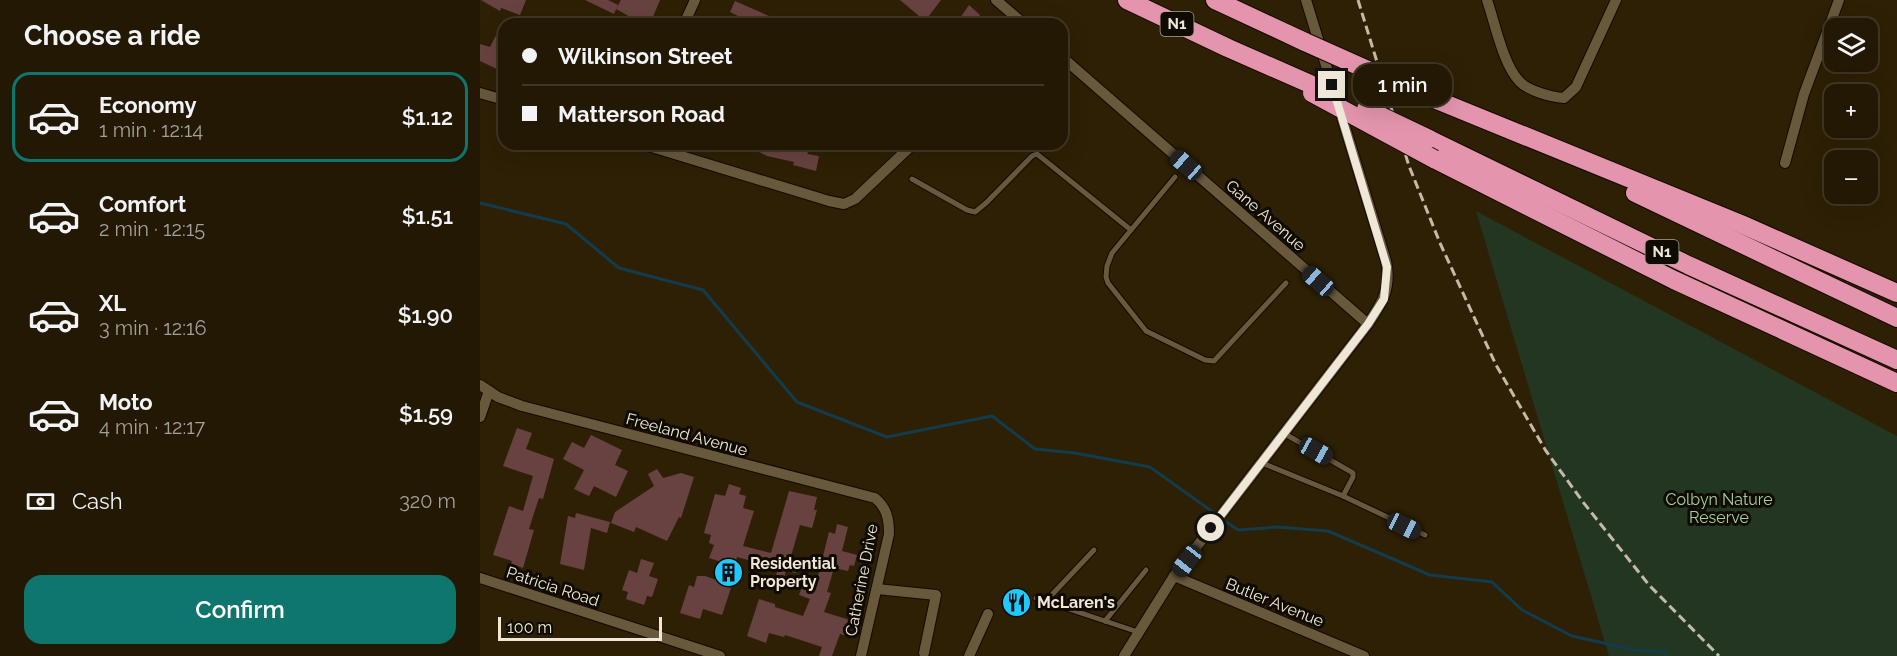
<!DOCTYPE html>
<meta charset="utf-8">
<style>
body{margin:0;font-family:Raleway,sans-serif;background:#2e2512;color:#f1f3f6;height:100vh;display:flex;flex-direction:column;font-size:22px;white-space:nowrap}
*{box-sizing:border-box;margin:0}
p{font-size:20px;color:#a2a09a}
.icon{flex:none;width:33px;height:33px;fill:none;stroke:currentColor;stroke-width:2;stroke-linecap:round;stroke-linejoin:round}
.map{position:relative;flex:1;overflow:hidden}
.side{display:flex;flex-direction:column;background:#221803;width:480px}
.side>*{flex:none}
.guide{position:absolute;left:18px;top:18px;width:570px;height:132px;border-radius:18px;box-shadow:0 6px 24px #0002,0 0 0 2px #3f3725;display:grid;align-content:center;height:132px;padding:0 24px;background:#221803}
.fabs{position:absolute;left:1344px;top:18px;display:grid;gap:12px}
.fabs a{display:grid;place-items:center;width:54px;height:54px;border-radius:12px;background:#221803;box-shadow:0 6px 24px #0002,0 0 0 2px #3f3725;font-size:30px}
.scale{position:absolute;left:18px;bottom:15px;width:164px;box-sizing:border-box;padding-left:6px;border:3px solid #efe7d7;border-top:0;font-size:16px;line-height:21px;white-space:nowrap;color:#efe7d7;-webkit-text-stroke:4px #100b02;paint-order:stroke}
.end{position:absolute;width:27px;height:27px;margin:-14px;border:8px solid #efe7d7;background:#111;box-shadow:0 0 0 3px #111}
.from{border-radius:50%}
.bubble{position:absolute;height:42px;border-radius:18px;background:#221803;box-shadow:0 6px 24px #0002,0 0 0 2px #3f3725;font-size:20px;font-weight:600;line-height:42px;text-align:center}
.car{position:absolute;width:18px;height:36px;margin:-18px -9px;border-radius:8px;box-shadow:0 0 4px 2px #0007;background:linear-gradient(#222 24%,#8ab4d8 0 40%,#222 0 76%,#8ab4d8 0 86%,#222 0)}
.guide b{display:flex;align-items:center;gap:21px;height:57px;font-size:22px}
.guide b+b{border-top:2px solid #3f3725}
.guide i{width:15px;height:15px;background:#f1f3f6}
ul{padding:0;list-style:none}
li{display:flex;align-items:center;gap:18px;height:90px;margin:0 12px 9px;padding:0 12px;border:3px solid transparent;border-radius:18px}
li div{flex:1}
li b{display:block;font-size:22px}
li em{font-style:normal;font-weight:600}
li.current{border-color:#0f766e}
li>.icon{width:54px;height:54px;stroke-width:1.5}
h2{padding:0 24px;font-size:27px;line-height:72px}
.pay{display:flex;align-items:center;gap:15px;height:66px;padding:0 24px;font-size:22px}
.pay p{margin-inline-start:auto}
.cta{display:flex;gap:12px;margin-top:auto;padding:12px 24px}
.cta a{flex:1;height:69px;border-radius:18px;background:#0f766e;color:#fff;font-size:24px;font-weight:600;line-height:69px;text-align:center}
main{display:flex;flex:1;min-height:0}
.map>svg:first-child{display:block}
.green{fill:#233621}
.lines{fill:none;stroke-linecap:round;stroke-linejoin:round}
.stream{stroke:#123c4b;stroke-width:3}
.building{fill:#684240}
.lane-casing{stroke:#150900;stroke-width:7}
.street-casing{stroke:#150900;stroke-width:12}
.highway-casing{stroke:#150900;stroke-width:20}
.lane{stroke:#68593d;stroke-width:5}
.street{stroke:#68593d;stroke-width:10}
.highway{stroke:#e495ad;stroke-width:18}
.rail{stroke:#c4baa8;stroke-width:3;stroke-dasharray:9 4.5;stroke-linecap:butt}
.highway-bridge-casing{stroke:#150900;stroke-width:20;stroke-linecap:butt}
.highway-bridge{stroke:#e495ad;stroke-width:18}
.route{stroke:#efe7d7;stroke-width:8}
.labels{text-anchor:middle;stroke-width:6;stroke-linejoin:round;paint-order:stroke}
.shield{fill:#100b02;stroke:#aca597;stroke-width:1.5}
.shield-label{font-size:15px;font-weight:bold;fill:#efe7d7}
.street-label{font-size:16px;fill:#efe7d7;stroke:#100b02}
.park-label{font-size:16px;fill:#a3ce9d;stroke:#100b02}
.poi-label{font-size:16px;font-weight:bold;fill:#efe7d7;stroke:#100b02;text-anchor:start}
</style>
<main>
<section class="side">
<h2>Choose a ride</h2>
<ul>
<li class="current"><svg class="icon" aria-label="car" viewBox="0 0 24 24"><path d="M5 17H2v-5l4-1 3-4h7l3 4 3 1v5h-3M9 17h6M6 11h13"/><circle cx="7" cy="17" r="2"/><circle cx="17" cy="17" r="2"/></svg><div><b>Economy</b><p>1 min · 12:14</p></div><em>$1.12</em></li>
<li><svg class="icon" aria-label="car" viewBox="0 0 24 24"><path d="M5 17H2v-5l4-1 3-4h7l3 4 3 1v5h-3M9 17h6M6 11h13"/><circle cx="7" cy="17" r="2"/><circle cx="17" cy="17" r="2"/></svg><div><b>Comfort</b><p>2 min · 12:15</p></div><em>$1.51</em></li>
<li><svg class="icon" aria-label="car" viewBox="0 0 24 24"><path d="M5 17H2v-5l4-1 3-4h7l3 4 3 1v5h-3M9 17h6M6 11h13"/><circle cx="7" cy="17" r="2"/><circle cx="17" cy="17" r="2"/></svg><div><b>XL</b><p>3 min · 12:16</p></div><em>$1.90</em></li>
<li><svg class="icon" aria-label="car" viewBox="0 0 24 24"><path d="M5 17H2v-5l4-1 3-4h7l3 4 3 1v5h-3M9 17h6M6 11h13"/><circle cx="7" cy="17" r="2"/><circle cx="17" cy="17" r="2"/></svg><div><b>Moto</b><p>4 min · 12:17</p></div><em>$1.59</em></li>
</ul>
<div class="pay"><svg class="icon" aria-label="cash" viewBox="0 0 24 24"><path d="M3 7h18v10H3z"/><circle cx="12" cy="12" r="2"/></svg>Cash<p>320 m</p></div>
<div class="cta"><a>Confirm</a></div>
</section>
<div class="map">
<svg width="1417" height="656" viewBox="0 0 1417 656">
<rect width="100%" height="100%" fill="#2d2004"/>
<polygon class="green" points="996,211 1417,436 1417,656 1129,656"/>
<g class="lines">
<g class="stream">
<polyline points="0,203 86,224 139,268 223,290 317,402 407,437 512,416 555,449 595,453 670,467 737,515"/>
<polyline points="742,519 758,530 797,527 848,531 950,575 1012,582 1042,610 1092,636 1155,650 1185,652 1187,656"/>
</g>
</g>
<g class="building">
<polygon points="1,0 46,0 40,15 21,8 20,11"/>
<polygon points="105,0 128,0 138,5 134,14"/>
<polygon points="141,0 180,0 170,24 156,17 154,19 136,9"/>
<polygon points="420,0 461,0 445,21"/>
<polygon points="255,1 289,16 287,24 261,24 255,21 258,16 250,12"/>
<polygon points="489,5 500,15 494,24 476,24"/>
<polygon points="24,20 24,61 21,60 17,69 0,61 0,44 10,47"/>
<polygon points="264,144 333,144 327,154 339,156 336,171 313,165 314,162 287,156"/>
<polygon points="37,428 52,433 46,449 74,459 63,499 59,498 49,529 54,530 43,568 31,564 32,561 13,555 29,506 43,511 53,476 23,466"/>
<polygon points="111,435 142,450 135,465 148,471 136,497 114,486 109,496 94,489 104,470 83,459 92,442 104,448"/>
<polygon points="177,469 183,478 201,473 214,477 201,518 199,517 187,541 156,527 154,532 131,523 135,512 174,486 168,474"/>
<polygon points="249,484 261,488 259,494 266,496 263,508 274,511 263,546 291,553 309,491 337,497 334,510 337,510 332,528 320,525 309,563 319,565 316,573 306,571 301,589 293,587 298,568 257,557 254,566 229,558 234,545 229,543 231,535 224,533 235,494 245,496"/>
<polygon points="96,513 130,522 127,533 111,528 104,570 80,564 88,516 95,518"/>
<polygon points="357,524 368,527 362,551 377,555 374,566 370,565 368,571 354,568 347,592 351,593 344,612 373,621 368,636 360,634 352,656 339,656 342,647 305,635 304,637 289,633 286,643 267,636 279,599 295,604 295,607 323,616 330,599 319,595 323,584 335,588 349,532 355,534"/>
<polygon points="161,559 174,563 169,576 178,579 172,597 167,596 164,605 146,599 148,592 142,590 149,570 157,573"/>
<polygon points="217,576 225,576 248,584 247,586 251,588 242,615 223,609 220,619 200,613 209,585 214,587"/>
</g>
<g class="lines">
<defs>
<g id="lane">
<polyline points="695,177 632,253 627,266 626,277 628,283 666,331 725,360 734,361 806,283"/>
<polyline points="432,179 487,210 495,212 506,203 552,156 557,154 651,230"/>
<polyline points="805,434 873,473 873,477 863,496"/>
<polyline points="782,463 863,496 945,535"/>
<polyline points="556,598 658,632"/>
<polyline points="566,601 614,550"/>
<polyline points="625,621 666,570"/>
</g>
<g id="street">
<polyline points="516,0 544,24"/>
<path d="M1007,0C1015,23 1023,65 1040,82C1049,91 1071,97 1084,98L1096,87L1136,0"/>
<polyline points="204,24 215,0"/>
<polyline points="582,57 888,324"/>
<polyline points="0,93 24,100"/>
<polyline points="162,144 349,201 364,204 375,199 433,144"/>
<polyline points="1305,163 1324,94 1359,0"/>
<path d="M0,385L18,397L42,406L395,498C407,508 409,519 409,534L381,656"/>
<polyline points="0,417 9,391"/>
<polyline points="694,576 884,656"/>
<polyline points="0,578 240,656"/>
<polyline points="397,589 456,595 444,653"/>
<polyline points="489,656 508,614"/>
<path d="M644,656L694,576L888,324C902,303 912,288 906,261L826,0"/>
</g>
<g id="highway">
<polyline points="647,0 748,48 830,84"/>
<polyline points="735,0 825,42"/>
<polyline points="937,92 1261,224 1417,293"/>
<polyline points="949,139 1208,265 1417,360"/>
<polyline points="954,159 1194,280 1417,383"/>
<polyline points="1155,193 1417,318"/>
</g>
</defs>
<use href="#lane" class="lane-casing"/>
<use href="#street" class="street-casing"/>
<use href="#highway" class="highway-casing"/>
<use href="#lane" class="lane"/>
<use href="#street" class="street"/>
<use href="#highway" class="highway"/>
<polyline class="rail" points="878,0 929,166 960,243 1016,365 1066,451 1103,502 1169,585 1239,656"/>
<defs>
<g id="highway-bridge">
<polyline points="825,42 937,92"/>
<polyline points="832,93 954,159"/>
<polyline points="886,109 949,139"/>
</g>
</defs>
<use href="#highway-bridge" class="highway-bridge-casing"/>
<use href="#highway-bridge" class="highway-bridge"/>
</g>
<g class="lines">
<polyline class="route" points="731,528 888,324 904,299 907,267 852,85"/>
</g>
<defs>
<symbol id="building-disc" viewBox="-11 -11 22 22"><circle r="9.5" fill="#20c9fd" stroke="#100b02"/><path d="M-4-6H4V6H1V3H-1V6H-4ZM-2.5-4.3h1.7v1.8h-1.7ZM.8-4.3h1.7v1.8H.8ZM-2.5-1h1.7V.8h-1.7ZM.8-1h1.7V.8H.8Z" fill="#111"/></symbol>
<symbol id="restaurant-disc" viewBox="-11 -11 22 22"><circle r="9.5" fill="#20c9fd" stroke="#100b02"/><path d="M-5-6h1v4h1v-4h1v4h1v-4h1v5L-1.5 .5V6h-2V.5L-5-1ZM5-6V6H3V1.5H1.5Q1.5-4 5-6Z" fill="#111"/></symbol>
</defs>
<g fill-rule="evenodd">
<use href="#building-disc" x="232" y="556" width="33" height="33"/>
<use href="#restaurant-disc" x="520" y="586" width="33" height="33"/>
</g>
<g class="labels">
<g class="shield">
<rect x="680.5" y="12" width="33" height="24" rx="4.5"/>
<rect x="1165.5" y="240" width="33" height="24" rx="4.5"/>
</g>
<g class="shield-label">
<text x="697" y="29">N1</text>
<text x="1182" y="257">N1</text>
</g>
<g class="street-label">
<text transform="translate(786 215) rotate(41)" y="6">Gane Avenue</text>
<text transform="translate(207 434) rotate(15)" y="6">Freeland Avenue</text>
<text transform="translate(381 580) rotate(-79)" y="6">Catherine Drive</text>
<text transform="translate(73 586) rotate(18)" y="6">Patricia Road</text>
<text transform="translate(795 602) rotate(22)" y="6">Butler Avenue</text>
</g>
<g class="park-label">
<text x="1239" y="505">Colbyn Nature<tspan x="1239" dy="18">Reserve</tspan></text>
</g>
<g class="poi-label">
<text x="270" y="569">Residential<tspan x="270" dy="18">Property</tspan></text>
<text x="557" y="608">McLaren's</text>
</g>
</g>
</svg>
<div class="fabs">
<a><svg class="icon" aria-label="layers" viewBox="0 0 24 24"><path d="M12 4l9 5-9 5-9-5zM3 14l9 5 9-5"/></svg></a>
<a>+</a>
<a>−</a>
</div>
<div class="scale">100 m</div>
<i class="end from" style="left:731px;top:528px"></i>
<i class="end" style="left:852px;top:85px"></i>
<div class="bubble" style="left:873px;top:64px;width:99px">1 min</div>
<i class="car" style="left:706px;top:165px;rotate:311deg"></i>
<i class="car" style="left:838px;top:281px;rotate:311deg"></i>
<i class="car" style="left:836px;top:451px;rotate:119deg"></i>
<i class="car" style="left:924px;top:526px;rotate:116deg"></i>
<i class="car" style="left:707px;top:561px;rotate:218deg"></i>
<div class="guide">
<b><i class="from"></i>Wilkinson Street</b>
<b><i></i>Matterson Road</b>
</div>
</div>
</main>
